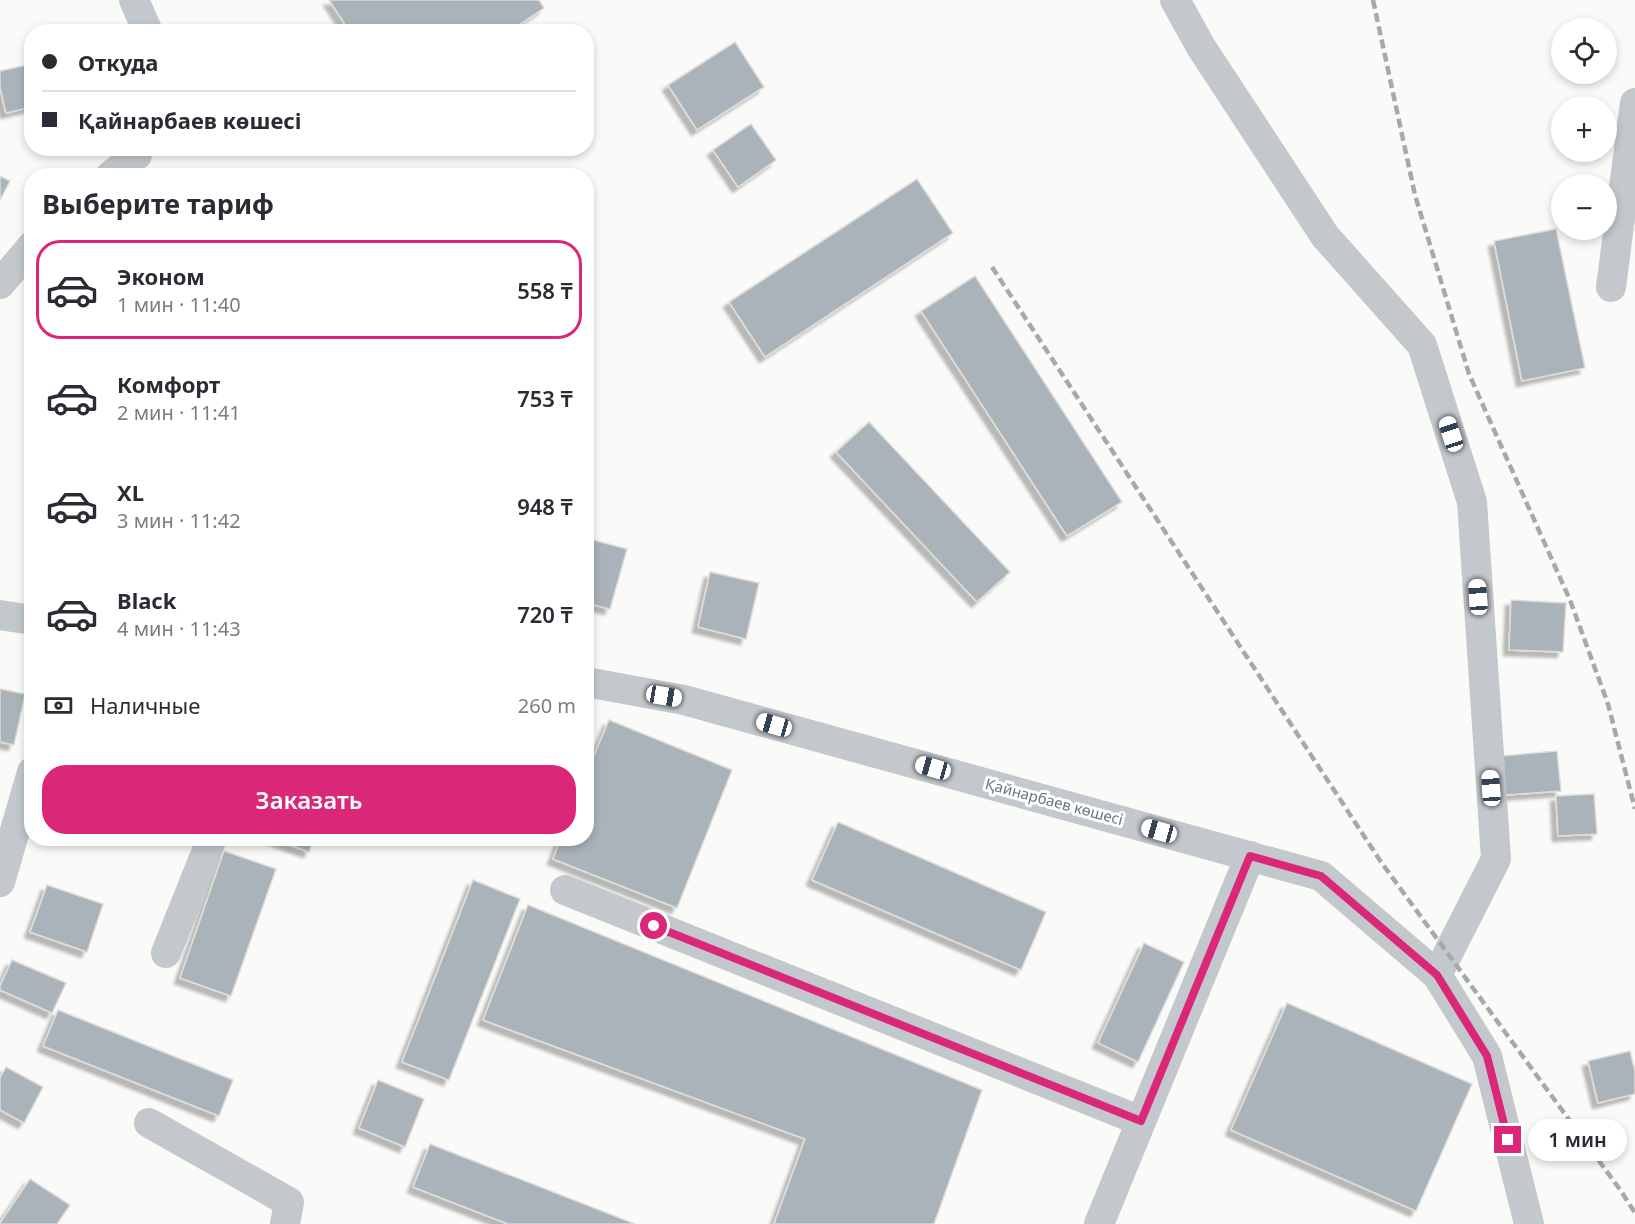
<!DOCTYPE html>
<html lang="ru">
<meta charset="utf-8">
<style>
body{margin:0;font-family:"Noto Sans",sans-serif;background:#f2f2f3;color:#2b2b33;height:100vh;display:flex;flex-direction:column;font-size:22px;white-space:nowrap}
*{box-sizing:border-box;margin:0}
p{font-size:20px;color:#7c7c81}
.icon{flex:none;width:33px;height:33px;fill:none;stroke:currentColor;stroke-width:2;stroke-linecap:round;stroke-linejoin:round}
.map{position:relative;flex:1;overflow:hidden}
.sheet{position:absolute;left:24px;top:168px;width:570px;height:678px;display:flex;flex-direction:column;background:#fff;border-radius:24px;box-shadow:0 3px 9px #0003}
.sheet>*{flex:none}
.banner{position:absolute;left:24px;top:24px;width:570px;height:132px;border-radius:24px;box-shadow:0 3px 9px #0003;display:grid;align-content:center;height:132px;padding:0 18px;background:#fff}
.fabs{position:absolute;left:1551px;top:18px;display:grid;gap:12px}
.fabs a{display:grid;place-items:center;width:66px;height:66px;border-radius:50%;background:#fff;box-shadow:0 3px 9px #0003;font-size:30px}
.end{position:absolute;width:27px;height:27px;margin:-14px;border:8px solid #db2777;background:#fff;box-shadow:0 0 0 3px #fff}
.from{border-radius:50%}
.bubble{position:absolute;height:42px;border-radius:21px;background:#fff;box-shadow:0 3px 9px #0003;font-size:20px;font-weight:600;line-height:42px;text-align:center}
.car{position:absolute;width:18px;height:36px;margin:-18px -9px;border-radius:8px;box-shadow:0 0 4px 2px #0007;background:linear-gradient(#fff 24%,#345 0 40%,#fff 0 76%,#345 0 86%,#fff 0)}
.banner b{display:flex;align-items:center;gap:21px;height:57px;font-size:22px}
.banner b+b{border-top:2px solid #e1e1e2}
.banner i{width:15px;height:15px;background:#2b2b33}
ul{padding:0;list-style:none}
li{display:flex;align-items:center;gap:18px;height:99px;margin:0 12px 9px;padding:0 6px;border:3px solid transparent;border-radius:24px}
li div{flex:1}
li b{display:block;font-size:22px}
li em{font-style:normal;font-weight:600}
li.on{border-color:#db2777}
li>.icon{width:54px;height:54px;stroke-width:1.5}
h2{padding:0 18px;font-size:27px;line-height:72px}
.pay{display:flex;align-items:center;gap:15px;height:66px;padding:0 18px;font-size:22px}
.pay p{margin-inline-start:auto}
.cta{display:flex;gap:12px;margin-top:auto;padding:12px 18px}
.cta a{flex:1;height:69px;border-radius:24px;background:#db2777;color:#fff;font-size:24px;font-weight:600;line-height:69px;text-align:center}
.map>svg:first-child{display:block}
.building{fill:#aab3b9;stroke:#dcdcda;stroke-width:1.5;filter:url(#shadow)}
.lines{fill:none;stroke-linecap:round;stroke-linejoin:round}
.minor{stroke:#c3c8cc;stroke-width:30}
.rail{stroke:#a2aab0;stroke-width:4.5;stroke-dasharray:9 4.5;stroke-linecap:butt}
.route{stroke:#db2777;stroke-width:8}
.labels{text-anchor:middle;stroke-width:6;stroke-linejoin:round;paint-order:stroke}
.street-label{font-size:15px;fill:#657683;stroke:#fff}
</style>
<div class="map">
<svg width="1635" height="1224" viewBox="0 0 1635 1224">
<defs>
<filter id="shadow"><feDropShadow dx="-5.5" dy="5.5" stdDeviation="1.5" flood-color="#0004"/></filter>
</defs>
<rect width="100%" height="100%" fill="#fafaf8"/>
<g class="building">
<polygon points="329,0 539,0 544,8 508,32 350,32"/>
<polygon points="735,42 764,87 697,130 668,85"/>
<polygon points="32,64 32,107 6,113 0,87 0,71"/>
<polygon points="751,124 776,160 738,187 713,150"/>
<polygon points="0,176 10,181 0,200"/>
<polygon points="917,179 953,233 765,357 729,302"/>
<polygon points="1556,229 1585,368 1522,381 1494,241"/>
<polygon points="975,276 1122,502 1067,536 921,311"/>
<polygon points="869,422 1010,572 977,602 836,452"/>
<polygon points="586,538 627,549 610,609 586,603"/>
<polygon points="710,572 759,583 746,639 698,627"/>
<polygon points="1511,600 1566,603 1563,652 1509,650"/>
<polygon points="0,689 25,694 14,745 0,742"/>
<polygon points="609,720 732,770 677,908 553,859 561,838 586,838 586,775"/>
<polygon points="1557,751 1561,791 1505,795 1502,756"/>
<polygon points="1594,794 1597,834 1558,836 1556,796"/>
<polygon points="838,822 1046,912 1021,970 812,880"/>
<polygon points="270,838 314,838 309,852"/>
<polygon points="224,851 276,869 231,996 180,978"/>
<polygon points="473,880 520,899 449,1080 402,1062"/>
<polygon points="47,885 103,904 87,952 30,932"/>
<polygon points="528,905 982,1090 934,1224 774,1224 805,1139 483,1020"/>
<polygon points="1144,943 1184,962 1138,1062 1098,1043"/>
<polygon points="12,960 66,983 52,1013 0,990 0,986"/>
<polygon points="1287,1003 1472,1084 1416,1211 1231,1130"/>
<polygon points="58,1010 233,1080 219,1116 43,1046"/>
<polygon points="1630,1051 1635,1071 1635,1094 1598,1103 1588,1061"/>
<polygon points="6,1067 43,1087 24,1123 0,1110 0,1078"/>
<polygon points="378,1080 424,1099 405,1147 359,1128"/>
<polygon points="430,1144 635,1224 508,1224 413,1187"/>
<polygon points="30,1179 70,1205 57,1224 1,1224 0,1223"/>
</g>
<g class="lines">
<g class="minor">
<polyline points="134,0 148,32"/>
<polyline points="1175,0 1201,47 1325,236 1422,345 1472,502 1496,859 1437,975"/>
<polyline points="110,176 137,155 137,148"/>
<polyline points="0,284 32,246"/>
<polyline points="1611,287 1635,103"/>
<polyline points="0,615 32,620"/>
<polyline points="586,682 684,700 1321,876 1437,975 1487,1056 1529,1224"/>
<polyline points="0,882 32,772"/>
<polyline points="565,890 1141,1121"/>
<polyline points="166,953 212,838"/>
<polyline points="149,1123 289,1202 285,1224"/>
<polyline points="1099,1224 1250,856"/>
</g>
<g class="rail">
<polyline points="1373,0 1415,195 1469,374 1570,600 1608,704 1635,809"/>
<polyline points="992,267 1381,862 1621,1191 1635,1213"/>
</g>
</g>
<g class="lines">
<polyline class="route" points="654,926 1141,1121 1250,856 1321,876 1437,975 1487,1056 1508,1140"/>
</g>
<g class="labels">
<g class="street-label">
<text transform="translate(1054 802) rotate(15)" y="5">Қайнарбаев көшесі</text>
</g>
</g>
</svg>
<div class="fabs">
<a><svg class="icon" aria-label="locate" viewBox="0 0 24 24"><circle cx="12" cy="12" r="6"/><path d="M12 2v4M12 18v4M2 12h4M18 12h4"/></svg></a>
<a>+</a>
<a>−</a>
</div>
<i class="end from" style="left:654px;top:926px"></i>
<i class="end" style="left:1508px;top:1140px"></i>
<div class="bubble" style="left:1528px;top:1119px;width:99px">1 мин</div>
<i class="car" style="left:1451px;top:434px;rotate:342deg"></i>
<i class="car" style="left:1478px;top:597px;rotate:356deg"></i>
<i class="car" style="left:664px;top:696px;rotate:100deg"></i>
<i class="car" style="left:774px;top:725px;rotate:286deg"></i>
<i class="car" style="left:933px;top:768px;rotate:286deg"></i>
<i class="car" style="left:1491px;top:788px;rotate:356deg"></i>
<i class="car" style="left:1159px;top:831px;rotate:286deg"></i>
<div class="banner">
<b><i class="from"></i>Откуда</b>
<b><i></i>Қайнарбаев көшесі</b>
</div>
<section class="sheet">
<h2>Выберите тариф</h2>
<ul>
<li class="on"><svg class="icon" aria-label="car" viewBox="0 0 24 24"><path d="M5 17H2v-5l4-1 3-4h7l3 4 3 1v5h-3M9 17h6M6 11h13"/><circle cx="7" cy="17" r="2"/><circle cx="17" cy="17" r="2"/></svg><div><b>Эконом</b><p>1 мин · 11:40</p></div><em>558 ₸</em></li>
<li><svg class="icon" aria-label="car" viewBox="0 0 24 24"><path d="M5 17H2v-5l4-1 3-4h7l3 4 3 1v5h-3M9 17h6M6 11h13"/><circle cx="7" cy="17" r="2"/><circle cx="17" cy="17" r="2"/></svg><div><b>Комфорт</b><p>2 мин · 11:41</p></div><em>753 ₸</em></li>
<li><svg class="icon" aria-label="car" viewBox="0 0 24 24"><path d="M5 17H2v-5l4-1 3-4h7l3 4 3 1v5h-3M9 17h6M6 11h13"/><circle cx="7" cy="17" r="2"/><circle cx="17" cy="17" r="2"/></svg><div><b>XL</b><p>3 мин · 11:42</p></div><em>948 ₸</em></li>
<li><svg class="icon" aria-label="car" viewBox="0 0 24 24"><path d="M5 17H2v-5l4-1 3-4h7l3 4 3 1v5h-3M9 17h6M6 11h13"/><circle cx="7" cy="17" r="2"/><circle cx="17" cy="17" r="2"/></svg><div><b>Black</b><p>4 мин · 11:43</p></div><em>720 ₸</em></li>
</ul>
<div class="pay"><svg class="icon" aria-label="cash" viewBox="0 0 24 24"><path d="M3 7h18v10H3z"/><circle cx="12" cy="12" r="2"/></svg>Наличные<p>260 m</p></div>
<div class="cta"><a>Заказать</a></div>
</section>
</div>
